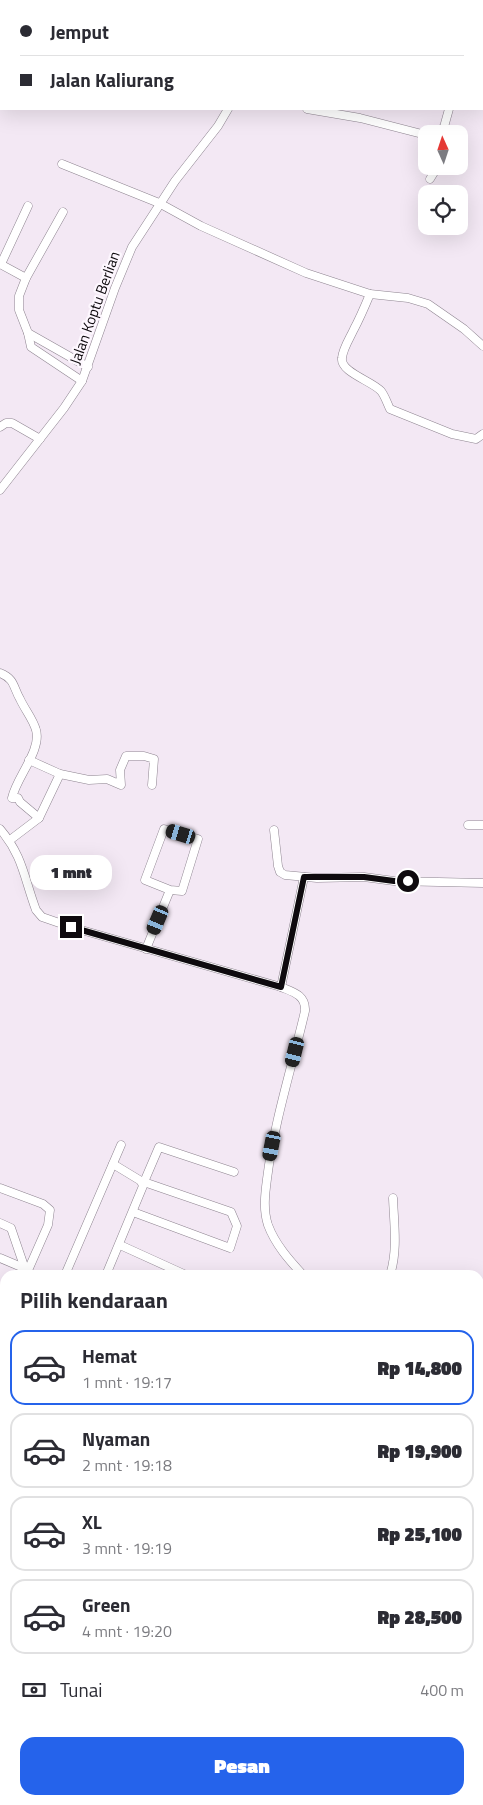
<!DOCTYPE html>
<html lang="id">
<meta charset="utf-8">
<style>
body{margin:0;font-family:"Titillium Web",sans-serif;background:#f2f2f3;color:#2b2b33;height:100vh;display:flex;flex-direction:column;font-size:19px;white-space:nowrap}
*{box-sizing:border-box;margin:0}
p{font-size:16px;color:#7c7c81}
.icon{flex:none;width:28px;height:28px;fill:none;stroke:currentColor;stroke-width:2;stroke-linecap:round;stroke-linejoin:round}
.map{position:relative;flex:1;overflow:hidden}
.side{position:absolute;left:0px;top:1270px;width:484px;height:535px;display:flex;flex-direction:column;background:#fff;border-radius:15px 15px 0 0;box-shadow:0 5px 20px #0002}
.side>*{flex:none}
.banner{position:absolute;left:0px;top:0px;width:484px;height:110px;box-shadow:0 5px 20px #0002;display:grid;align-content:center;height:110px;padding:0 20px;background:#fff}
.needle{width:32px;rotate:357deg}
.fabs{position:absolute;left:418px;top:125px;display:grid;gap:10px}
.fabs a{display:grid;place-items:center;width:50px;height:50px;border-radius:10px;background:#fff;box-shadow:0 5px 20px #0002;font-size:25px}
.end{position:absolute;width:22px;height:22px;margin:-11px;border:6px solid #0e0a0e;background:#fff;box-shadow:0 0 0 2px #fff}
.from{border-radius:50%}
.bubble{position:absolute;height:35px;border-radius:15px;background:#fff;box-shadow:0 5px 20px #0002;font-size:16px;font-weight:800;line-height:35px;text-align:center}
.car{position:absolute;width:15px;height:30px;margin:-15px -8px;border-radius:6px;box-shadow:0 0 4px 1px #0007;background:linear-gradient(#222 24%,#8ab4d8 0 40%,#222 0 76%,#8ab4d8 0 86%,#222 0)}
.banner b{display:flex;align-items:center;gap:18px;height:48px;font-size:19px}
.banner b+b{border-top:1px solid #e1e1e2}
.banner i{width:12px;height:12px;background:#2b2b33}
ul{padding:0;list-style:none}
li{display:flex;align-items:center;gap:15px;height:75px;margin:0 10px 8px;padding:0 10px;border:2px solid #e1e1e2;border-radius:15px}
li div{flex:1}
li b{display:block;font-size:19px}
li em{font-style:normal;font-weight:800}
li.selected{border-color:#2563eb}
li>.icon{width:45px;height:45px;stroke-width:1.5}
h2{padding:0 20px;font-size:22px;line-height:60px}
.pay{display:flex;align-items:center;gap:12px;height:55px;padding:0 20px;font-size:19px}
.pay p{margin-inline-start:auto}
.button{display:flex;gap:10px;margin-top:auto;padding:10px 20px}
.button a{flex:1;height:58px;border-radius:15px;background:#2563eb;color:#fff;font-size:20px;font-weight:800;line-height:58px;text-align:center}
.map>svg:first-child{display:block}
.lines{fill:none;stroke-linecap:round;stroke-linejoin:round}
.street-casing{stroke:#8e8490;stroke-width:9}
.street{stroke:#fff;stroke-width:8}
.route{stroke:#0e0a0e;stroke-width:6}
.labels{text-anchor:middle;stroke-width:4.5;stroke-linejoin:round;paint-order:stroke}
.street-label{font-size:15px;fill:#0e0a0e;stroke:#fdf7fe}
</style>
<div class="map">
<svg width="483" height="1805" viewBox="0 0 483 1805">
<rect width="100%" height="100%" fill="#f3e8f4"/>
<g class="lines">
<defs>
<g id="street">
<polyline points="118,0 120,1"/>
<polyline points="290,0 296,1"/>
<polyline points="443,0 445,1"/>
<polyline points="205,1 205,0"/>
<polyline points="271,1 272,0"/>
<polyline points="306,1 306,0"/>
<polyline points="482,16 483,16"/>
<polyline points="307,109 360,118 426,135"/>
<polyline points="436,134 444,127 449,109"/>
<polyline points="62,164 159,203 201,226 306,273 370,294 408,298 428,304 464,329 483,346"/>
<polyline points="430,179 438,166"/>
<polyline points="63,212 26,278 19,296 19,310 28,333 88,367"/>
<polyline points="0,264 26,278"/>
<polyline points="1,264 28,206"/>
<path d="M370,294C365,306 360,318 354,329C350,338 343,348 342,358C340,372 372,381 381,391C385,396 387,403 390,409L452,434L476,439L483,434"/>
<polyline points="28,333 31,347 82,381"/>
<polyline points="0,427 6,423 12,423 40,439"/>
<polyline points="0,490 64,408 82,381 115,288 132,247 175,181 218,126 228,109"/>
<path d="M0,673C15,679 13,687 20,699C25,710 33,719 36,730C42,750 16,778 12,798H18L20,802L39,818"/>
<polyline points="29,760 60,774 89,780 107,779 121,785 120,770 126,756 144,756 154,759 152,785"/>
<polyline points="468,825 483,825"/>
<path d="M0,829C23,856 24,878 36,910L42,917L71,927L281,987C293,992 306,995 305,1011C292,1067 274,1122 267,1179C265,1194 263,1210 268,1225C275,1244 289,1260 303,1275"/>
<polyline points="274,830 278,866 280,872 285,875 317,878 364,877 394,881 483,883"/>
<polyline points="10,840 39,818 60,774"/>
<polyline points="146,949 170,890 182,891 198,839 164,829 145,880 170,890"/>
<polyline points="281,987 304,877"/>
<polyline points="144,1182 159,1147 234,1172"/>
<polyline points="0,1188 43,1204 50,1210 48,1225 26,1275"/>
<polyline points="133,1212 230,1248 237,1226 231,1212 141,1181"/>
<polyline points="0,1223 11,1228 25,1269"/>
<polyline points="120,1245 186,1275"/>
<polyline points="0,1258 26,1269"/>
<polyline points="65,1275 121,1145"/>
<polyline points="106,1275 143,1186 141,1181 113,1164"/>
<path d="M390,1275C398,1250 394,1224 393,1198"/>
<polyline points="0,1294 5,1297"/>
<polyline points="0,1310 5,1311"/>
<polyline points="0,1327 5,1329"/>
<polyline points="0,1364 5,1366"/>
<polyline points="0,1466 5,1466"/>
<polyline points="0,1498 5,1499"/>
<polyline points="0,1531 5,1531"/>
<polyline points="0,1563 5,1563"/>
<polyline points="0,1640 5,1640 4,1596"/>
<polyline points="0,1678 5,1678"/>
<polyline points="479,1696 483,1699"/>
<polyline points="0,1750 5,1752"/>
</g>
</defs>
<use href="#street" class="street-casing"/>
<use href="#street" class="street"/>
</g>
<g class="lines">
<polyline class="route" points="71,927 281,987 304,877 364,877 394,881 408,881"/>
</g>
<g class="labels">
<g class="street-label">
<text transform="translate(95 308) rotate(-70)" y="5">Jalan Koptu Berlian</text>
</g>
</g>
</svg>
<div class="fabs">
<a><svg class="needle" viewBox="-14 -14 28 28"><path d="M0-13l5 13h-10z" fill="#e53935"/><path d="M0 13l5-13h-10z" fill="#7c7c81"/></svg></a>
<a><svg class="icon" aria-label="locate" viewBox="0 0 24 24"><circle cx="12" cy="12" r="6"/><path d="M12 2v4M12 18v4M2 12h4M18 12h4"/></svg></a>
</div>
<i class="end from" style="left:408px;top:881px"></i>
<i class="end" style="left:71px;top:927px"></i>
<div class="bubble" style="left:30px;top:855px;width:82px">1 mnt</div>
<i class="car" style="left:181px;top:834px;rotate:287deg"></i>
<i class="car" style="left:158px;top:920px;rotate:203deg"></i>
<i class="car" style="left:295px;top:1052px;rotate:194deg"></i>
<i class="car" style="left:272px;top:1146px;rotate:191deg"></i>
<div class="banner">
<b><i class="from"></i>Jemput</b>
<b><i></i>Jalan Kaliurang</b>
</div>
<section class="side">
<h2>Pilih kendaraan</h2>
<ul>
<li class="selected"><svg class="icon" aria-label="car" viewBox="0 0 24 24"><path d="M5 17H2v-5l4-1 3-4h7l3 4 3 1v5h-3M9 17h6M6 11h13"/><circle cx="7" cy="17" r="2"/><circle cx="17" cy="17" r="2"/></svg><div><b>Hemat</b><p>1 mnt · 19:17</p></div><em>Rp 14,800</em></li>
<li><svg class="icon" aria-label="car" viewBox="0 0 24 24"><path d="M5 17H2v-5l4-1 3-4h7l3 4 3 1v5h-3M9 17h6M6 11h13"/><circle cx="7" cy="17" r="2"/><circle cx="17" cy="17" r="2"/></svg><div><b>Nyaman</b><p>2 mnt · 19:18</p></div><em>Rp 19,900</em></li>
<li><svg class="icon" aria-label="car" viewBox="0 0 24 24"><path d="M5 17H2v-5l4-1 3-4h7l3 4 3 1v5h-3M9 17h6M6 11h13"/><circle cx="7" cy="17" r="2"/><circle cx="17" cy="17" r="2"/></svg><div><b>XL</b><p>3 mnt · 19:19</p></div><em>Rp 25,100</em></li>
<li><svg class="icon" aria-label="car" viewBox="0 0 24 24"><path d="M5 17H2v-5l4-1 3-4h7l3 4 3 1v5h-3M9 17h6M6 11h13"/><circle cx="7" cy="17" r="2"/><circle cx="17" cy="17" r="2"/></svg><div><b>Green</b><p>4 mnt · 19:20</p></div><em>Rp 28,500</em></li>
</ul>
<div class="pay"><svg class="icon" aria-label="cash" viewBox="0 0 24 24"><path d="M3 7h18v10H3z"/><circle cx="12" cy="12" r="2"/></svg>Tunai<p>400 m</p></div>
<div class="button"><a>Pesan</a></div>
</section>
</div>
